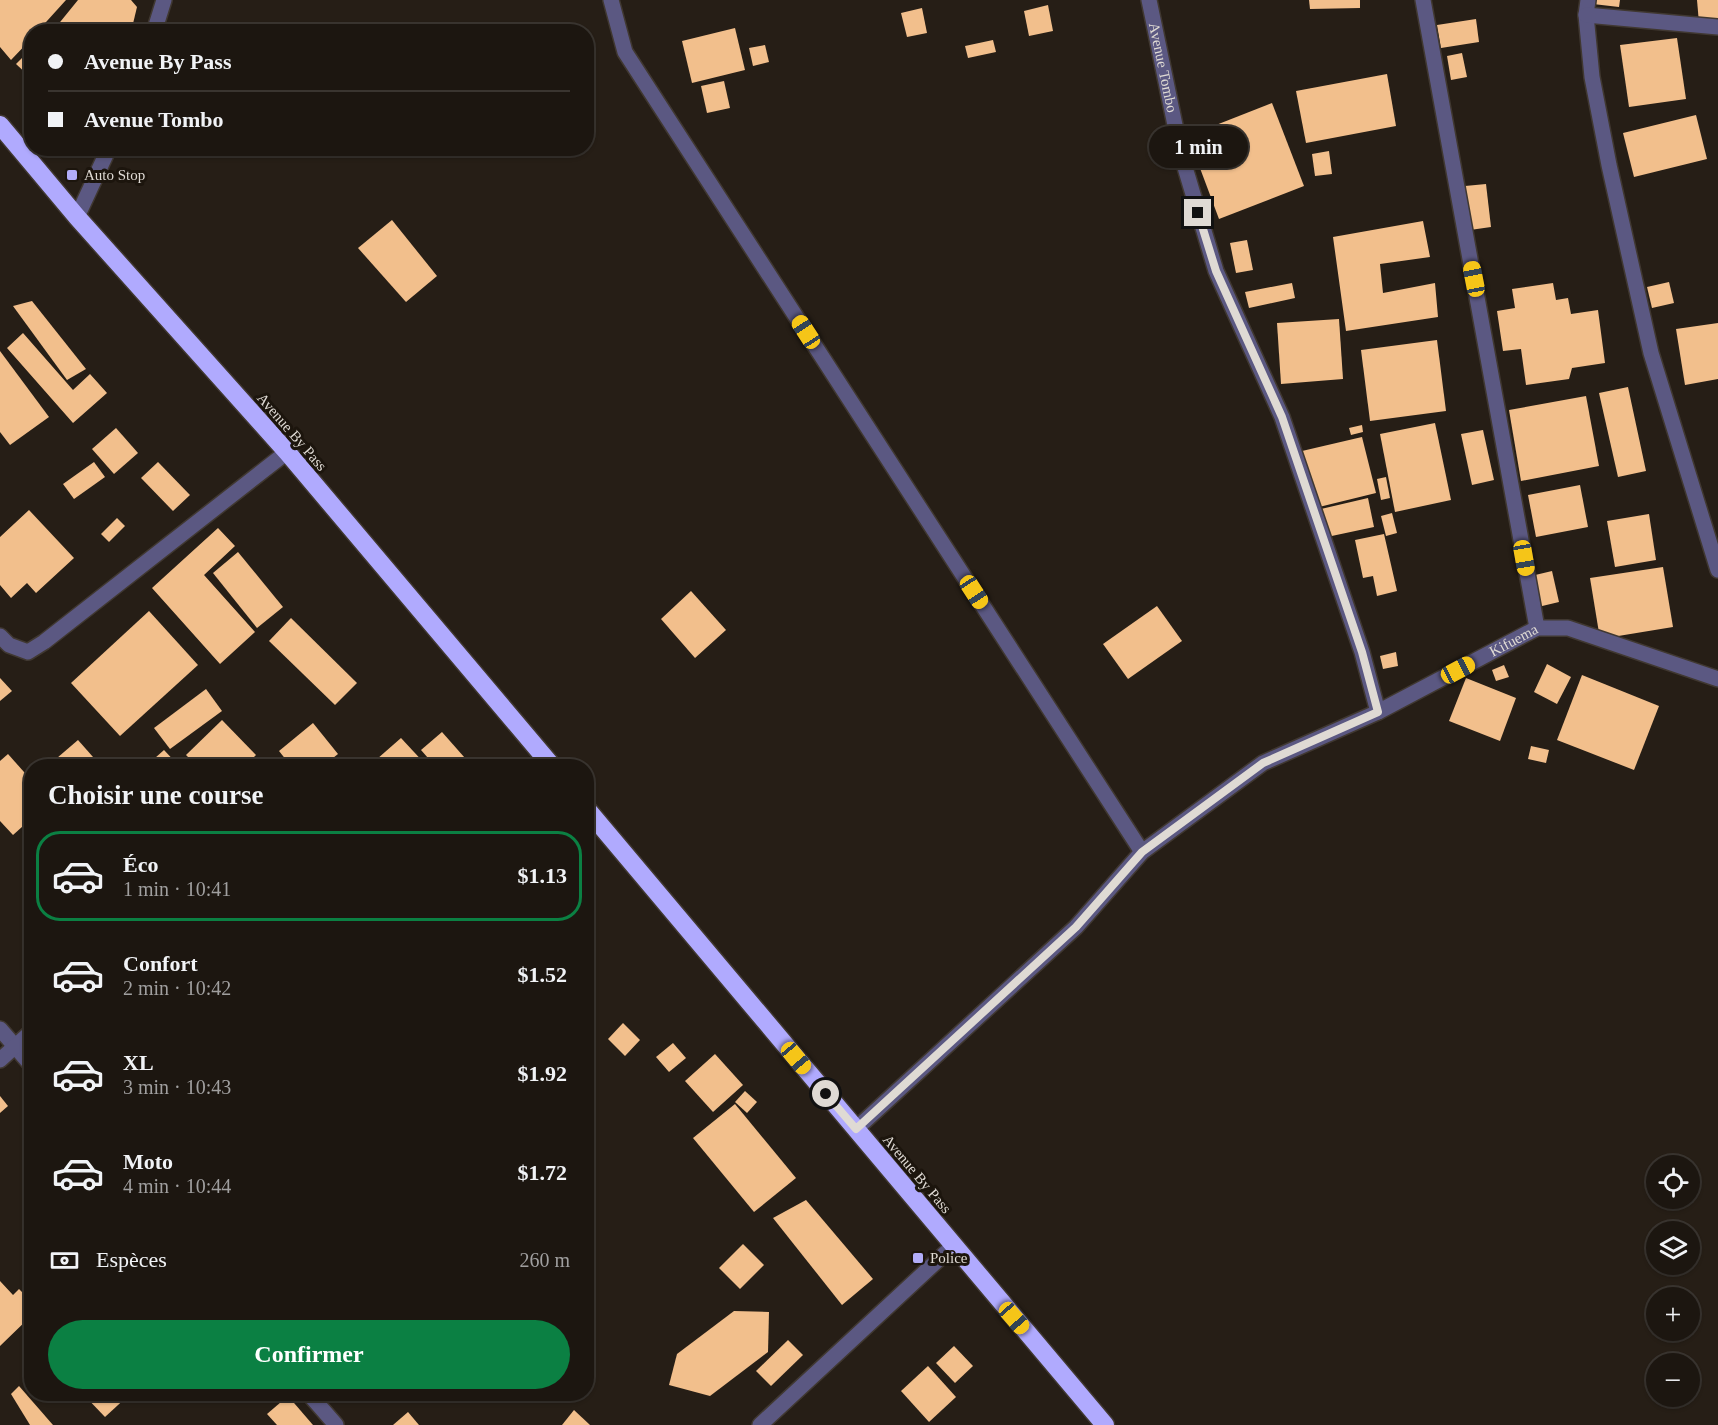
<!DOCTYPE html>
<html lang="fr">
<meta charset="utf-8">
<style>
body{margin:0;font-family:Georgia,serif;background:#29231e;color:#f1f3f6;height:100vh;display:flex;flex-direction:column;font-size:22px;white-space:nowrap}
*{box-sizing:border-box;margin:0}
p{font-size:20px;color:#a09f9f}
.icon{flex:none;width:33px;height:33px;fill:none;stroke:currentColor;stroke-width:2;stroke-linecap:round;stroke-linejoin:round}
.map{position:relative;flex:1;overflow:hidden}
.panel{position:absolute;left:24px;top:759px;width:570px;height:642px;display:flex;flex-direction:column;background:#1c1610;border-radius:24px;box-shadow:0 2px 4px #0004,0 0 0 2px #3a3530}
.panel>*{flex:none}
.banner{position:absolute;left:24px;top:24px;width:570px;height:132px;border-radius:24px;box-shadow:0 2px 4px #0004,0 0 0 2px #3a3530;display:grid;align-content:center;height:132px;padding:0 24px;background:#1c1610}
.tools{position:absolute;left:1646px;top:1155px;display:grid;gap:12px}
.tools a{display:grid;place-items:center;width:54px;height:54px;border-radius:50%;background:#1c1610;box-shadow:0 2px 4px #0004,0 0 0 2px #3a3530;font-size:30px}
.end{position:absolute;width:27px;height:27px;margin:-14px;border:8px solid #dfdad4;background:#111;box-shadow:0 0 0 3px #111}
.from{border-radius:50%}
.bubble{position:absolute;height:42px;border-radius:21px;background:#1c1610;box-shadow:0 2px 4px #0004,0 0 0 2px #3a3530;font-size:20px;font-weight:600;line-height:42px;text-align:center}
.car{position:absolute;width:18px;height:36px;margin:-18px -9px;border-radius:8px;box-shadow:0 0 4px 2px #0007;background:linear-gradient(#f5c518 24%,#345 0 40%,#f5c518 0 76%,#345 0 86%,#f5c518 0)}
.banner b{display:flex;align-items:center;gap:21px;height:57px;font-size:22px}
.banner b+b{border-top:2px solid #3a3530}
.banner i{width:15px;height:15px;background:#f1f3f6}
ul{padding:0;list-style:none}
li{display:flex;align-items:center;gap:18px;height:90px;margin:0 12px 9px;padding:0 12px;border:3px solid transparent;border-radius:24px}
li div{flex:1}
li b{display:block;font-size:22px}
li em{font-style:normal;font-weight:600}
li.selected{border-color:#0b8043}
li>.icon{width:54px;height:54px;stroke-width:1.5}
h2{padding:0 24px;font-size:27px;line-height:72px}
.pay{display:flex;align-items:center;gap:15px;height:66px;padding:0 24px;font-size:22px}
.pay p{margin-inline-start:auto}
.primary-button{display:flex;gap:12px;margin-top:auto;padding:12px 24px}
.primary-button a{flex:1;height:69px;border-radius:36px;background:#0b8043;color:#fff;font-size:24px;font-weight:600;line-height:69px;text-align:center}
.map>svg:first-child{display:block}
.building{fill:#f2bf8c}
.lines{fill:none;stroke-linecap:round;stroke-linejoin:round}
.minor-casing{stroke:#403831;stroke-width:18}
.highway-casing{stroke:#403831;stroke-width:21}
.minor{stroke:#5b5882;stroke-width:15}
.highway{stroke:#b0aafe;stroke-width:18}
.route{stroke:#dfdad4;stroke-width:8}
.poi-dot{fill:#b2adf9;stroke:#1c150d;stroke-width:2}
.labels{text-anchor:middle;stroke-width:6;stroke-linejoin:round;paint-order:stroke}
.street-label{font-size:15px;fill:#dfdad4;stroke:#1c150d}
.poi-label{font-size:15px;fill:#dfdad4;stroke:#1c150d;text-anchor:start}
</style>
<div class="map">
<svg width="1718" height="1425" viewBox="0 0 1718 1425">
<rect width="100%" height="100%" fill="#261e16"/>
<g class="building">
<polygon points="0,0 66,0 37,32 32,32 32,38 11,60 0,47"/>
<polygon points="78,0 131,0 137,7 131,32 52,32"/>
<polygon points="1309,0 1360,0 1360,8 1310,9"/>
<polygon points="1593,0 1620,0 1619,7 1593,4"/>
<polygon points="1697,0 1718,0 1718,21 1699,23"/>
<polygon points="1048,5 1053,31 1029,36 1024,11"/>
<polygon points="922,8 927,33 907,37 901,13"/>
<polygon points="1476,19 1479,42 1441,48 1437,25"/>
<polygon points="735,28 745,70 692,83 682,41"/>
<polygon points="1677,38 1686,99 1629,107 1620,45"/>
<polygon points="993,40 996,52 968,58 965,46"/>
<polygon points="765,45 769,62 753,66 749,48"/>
<polygon points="27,53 32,57 30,77 16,64"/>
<polygon points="1462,53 1467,77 1451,80 1447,56"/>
<polygon points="1387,74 1396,126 1306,143 1296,91"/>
<polygon points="724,81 730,108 707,113 701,86"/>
<polygon points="1272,103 1304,186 1219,219 1188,136"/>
<polygon points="1696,115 1707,159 1634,177 1623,133"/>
<polygon points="1329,151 1332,174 1315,176 1312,154"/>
<polygon points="1486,184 1491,227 1470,230 1465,186"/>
<polygon points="392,220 437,276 406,302 358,248"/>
<polygon points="1423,221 1430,257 1380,264 1383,293 1435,283 1438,317 1346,331 1333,237"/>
<polygon points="1247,240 1253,270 1236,273 1230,243"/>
<polygon points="1669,282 1674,303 1652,308 1647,287"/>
<polygon points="1292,283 1295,298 1249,308 1245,292"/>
<polygon points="1553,283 1556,300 1568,298 1571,314 1598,310 1605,363 1572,368 1569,379 1526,385 1521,349 1503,351 1497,311 1515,308 1512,289"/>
<polygon points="32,301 86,369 67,380 13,306"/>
<polygon points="1339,319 1343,379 1281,384 1277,323"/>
<polygon points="1718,323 1718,379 1685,385 1676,329"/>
<polygon points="23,333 73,390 90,374 107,393 73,423 7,348"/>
<polygon points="1437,340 1446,411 1370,421 1361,350"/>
<polygon points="0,351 49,417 10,445 0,432"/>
<polygon points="1628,387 1646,471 1618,477 1599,393"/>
<polygon points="1586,396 1599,466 1521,481 1509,410"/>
<polygon points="1435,423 1451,500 1395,512 1380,434"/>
<polygon points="1362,425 1363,432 1351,435 1349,428"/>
<polygon points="116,428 138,453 114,474 92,449"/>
<polygon points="1483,430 1494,480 1472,485 1461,434"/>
<polygon points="1362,437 1376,493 1315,508 1302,451"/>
<polygon points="94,462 105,477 74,499 63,484"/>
<polygon points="158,462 190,495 173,511 141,478"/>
<polygon points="1386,477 1390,498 1381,500 1377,479"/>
<polygon points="1580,485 1588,527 1536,537 1528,495"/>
<polygon points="1368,498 1374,527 1327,537 1321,509"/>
<polygon points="29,510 74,558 36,593 27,583 11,598 0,585 0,537"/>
<polygon points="1392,513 1397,533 1386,536 1381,516"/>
<polygon points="1649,514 1656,560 1615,567 1607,521"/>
<polygon points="117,518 125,526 109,542 101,534"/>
<polygon points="218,528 235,546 204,575 255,632 220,664 152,588"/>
<polygon points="1384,534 1397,591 1377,596 1373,576 1363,578 1355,540"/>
<polygon points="238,552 283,607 257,628 213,573"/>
<polygon points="1663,567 1673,627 1600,639 1590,578"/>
<polygon points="1552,571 1559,602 1538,607 1531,576"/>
<polygon points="691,591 726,630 695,658 661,619"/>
<polygon points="1157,606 1182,641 1128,679 1103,644"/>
<polygon points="149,611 198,665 120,736 71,683"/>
<polygon points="291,618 357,683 335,705 269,641"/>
<polygon points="1396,652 1398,666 1383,669 1380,656"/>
<polygon points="1547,664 1571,677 1557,704 1534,692"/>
<polygon points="1504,665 1509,677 1496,681 1492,670"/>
<polygon points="1582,675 1659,706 1634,770 1557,740"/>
<polygon points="0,678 12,691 0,701"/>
<polygon points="1466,678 1516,698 1500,741 1449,721"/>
<polygon points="206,689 222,711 170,749 154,728"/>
<polygon points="222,720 256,755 245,766 197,766 186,755"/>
<polygon points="313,723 338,754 323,766 291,766 279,751"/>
<polygon points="442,732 472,766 435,766 421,750"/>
<polygon points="401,738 427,766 369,766"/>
<polygon points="78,740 101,766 53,766 50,764"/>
<polygon points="1531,746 1549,750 1546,763 1528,759"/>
<polygon points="164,750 179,766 146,766"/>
<polygon points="8,754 32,781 32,818 13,835 0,821 0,761"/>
<polygon points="623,1023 640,1040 625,1056 608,1039"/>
<polygon points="673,1043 686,1058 669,1072 656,1057"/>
<polygon points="715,1054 743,1085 713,1112 685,1081"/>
<polygon points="745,1091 757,1102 747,1113 735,1102"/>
<polygon points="0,1096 8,1106 0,1113"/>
<polygon points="735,1104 796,1178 754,1212 693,1138"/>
<polygon points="806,1200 873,1279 842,1305 773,1218"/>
<polygon points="743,1244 764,1265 740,1289 719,1268"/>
<polygon points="0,1281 13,1295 19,1289 32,1302 32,1315 0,1346"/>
<polygon points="734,1311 769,1312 768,1352 710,1396 669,1385 677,1354"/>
<polygon points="788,1340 803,1355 771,1386 756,1371"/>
<polygon points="954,1346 973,1366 955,1383 936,1363"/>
<polygon points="928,1366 956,1397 929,1422 901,1391"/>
<polygon points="19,1386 53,1425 30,1425 11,1394"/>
<polygon points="83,1394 130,1394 105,1417"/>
<polygon points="288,1396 313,1425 277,1425 267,1414"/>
<polygon points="574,1410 590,1425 562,1425"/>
<polygon points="408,1412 419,1425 393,1425"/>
</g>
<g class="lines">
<defs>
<g id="minor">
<polyline points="611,0 625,52 1142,852"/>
<path id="s1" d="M1149,0L1181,154L1216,271L1282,417L1362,652L1378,712"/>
<polyline points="1423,0 1537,628"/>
<polyline points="1588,0 1586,15 1592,77 1609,165 1651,353 1718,570"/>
<polyline points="1586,15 1718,27"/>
<polyline points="154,32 164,0"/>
<polyline points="77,217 109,148"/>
<polyline points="0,636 9,645 28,652 44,642 287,452"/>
<polyline points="0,1029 32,1066"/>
<polyline points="0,1060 32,1031"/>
<path id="s2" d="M856,1129L1076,927L1142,852L1263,763L1378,712L1537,628H1568L1718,679"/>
<polyline points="309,1394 336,1425"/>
<polyline points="760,1425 953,1246"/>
</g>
<g id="highway">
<polyline points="0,125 77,217 287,452 552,766"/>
<polyline points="586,808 1105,1425"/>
</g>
</defs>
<use href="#minor" class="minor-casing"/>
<use href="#highway" class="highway-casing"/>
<use href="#minor" class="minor"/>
<use href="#highway" class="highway"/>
</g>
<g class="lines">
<polyline class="route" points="826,1094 856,1129 1076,927 1142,852 1263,763 1378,712 1362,652 1282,417 1216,271 1198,213"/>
</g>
<g class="poi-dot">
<rect x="66" y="169" width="12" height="12" rx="3"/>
<rect x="912" y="1252" width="12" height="12" rx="3"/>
</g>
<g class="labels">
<g class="street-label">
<text dy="5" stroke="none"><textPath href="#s1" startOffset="69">Avenue Tombo</textPath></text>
<text transform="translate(292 432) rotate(49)" y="5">Avenue By Pass</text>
<text dy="5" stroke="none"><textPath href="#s2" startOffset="828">Kifuema</textPath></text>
<text transform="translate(917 1174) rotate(50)" y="5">Avenue By Pass</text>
</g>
<g class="poi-label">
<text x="84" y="180">Auto Stop</text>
<text x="930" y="1263">Police</text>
</g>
</g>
</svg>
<div class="tools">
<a><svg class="icon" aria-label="locate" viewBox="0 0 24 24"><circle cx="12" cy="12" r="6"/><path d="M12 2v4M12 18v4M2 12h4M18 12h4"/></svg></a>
<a><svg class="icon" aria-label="layers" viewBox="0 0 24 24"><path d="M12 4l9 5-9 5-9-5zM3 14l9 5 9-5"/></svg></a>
<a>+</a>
<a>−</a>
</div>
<i class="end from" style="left:826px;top:1094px"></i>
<i class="end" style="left:1198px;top:213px"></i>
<div class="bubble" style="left:1149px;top:126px;width:99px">1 min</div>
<i class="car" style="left:1474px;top:279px;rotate:349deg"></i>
<i class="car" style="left:806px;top:332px;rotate:327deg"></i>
<i class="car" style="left:1524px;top:558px;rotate:170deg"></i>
<i class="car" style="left:974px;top:592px;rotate:147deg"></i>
<i class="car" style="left:1458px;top:670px;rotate:62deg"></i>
<i class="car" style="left:796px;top:1058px;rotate:140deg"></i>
<i class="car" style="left:1014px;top:1318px;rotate:139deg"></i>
<div class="banner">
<b><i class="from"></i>Avenue By Pass</b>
<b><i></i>Avenue Tombo</b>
</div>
<section class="panel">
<h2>Choisir une course</h2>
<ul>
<li class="selected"><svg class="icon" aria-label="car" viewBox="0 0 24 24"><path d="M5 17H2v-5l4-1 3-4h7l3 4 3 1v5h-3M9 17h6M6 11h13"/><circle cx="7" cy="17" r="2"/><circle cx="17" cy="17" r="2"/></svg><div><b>Éco</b><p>1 min · 10:41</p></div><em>$1.13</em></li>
<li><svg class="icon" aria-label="car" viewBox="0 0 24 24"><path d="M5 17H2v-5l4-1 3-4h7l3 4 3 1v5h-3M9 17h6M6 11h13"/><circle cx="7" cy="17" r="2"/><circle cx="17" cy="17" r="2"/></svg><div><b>Confort</b><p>2 min · 10:42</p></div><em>$1.52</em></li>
<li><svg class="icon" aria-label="car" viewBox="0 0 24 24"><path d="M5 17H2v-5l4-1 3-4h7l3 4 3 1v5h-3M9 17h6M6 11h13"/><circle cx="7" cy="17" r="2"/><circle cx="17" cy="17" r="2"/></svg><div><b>XL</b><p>3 min · 10:43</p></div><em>$1.92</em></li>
<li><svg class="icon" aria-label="car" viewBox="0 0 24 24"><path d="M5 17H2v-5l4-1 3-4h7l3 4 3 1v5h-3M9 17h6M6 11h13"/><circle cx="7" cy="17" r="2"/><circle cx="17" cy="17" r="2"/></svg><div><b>Moto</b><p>4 min · 10:44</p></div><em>$1.72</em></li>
</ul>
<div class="pay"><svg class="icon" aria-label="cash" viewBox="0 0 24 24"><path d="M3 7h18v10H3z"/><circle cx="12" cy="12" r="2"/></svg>Espèces<p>260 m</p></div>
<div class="primary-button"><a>Confirmer</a></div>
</section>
</div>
